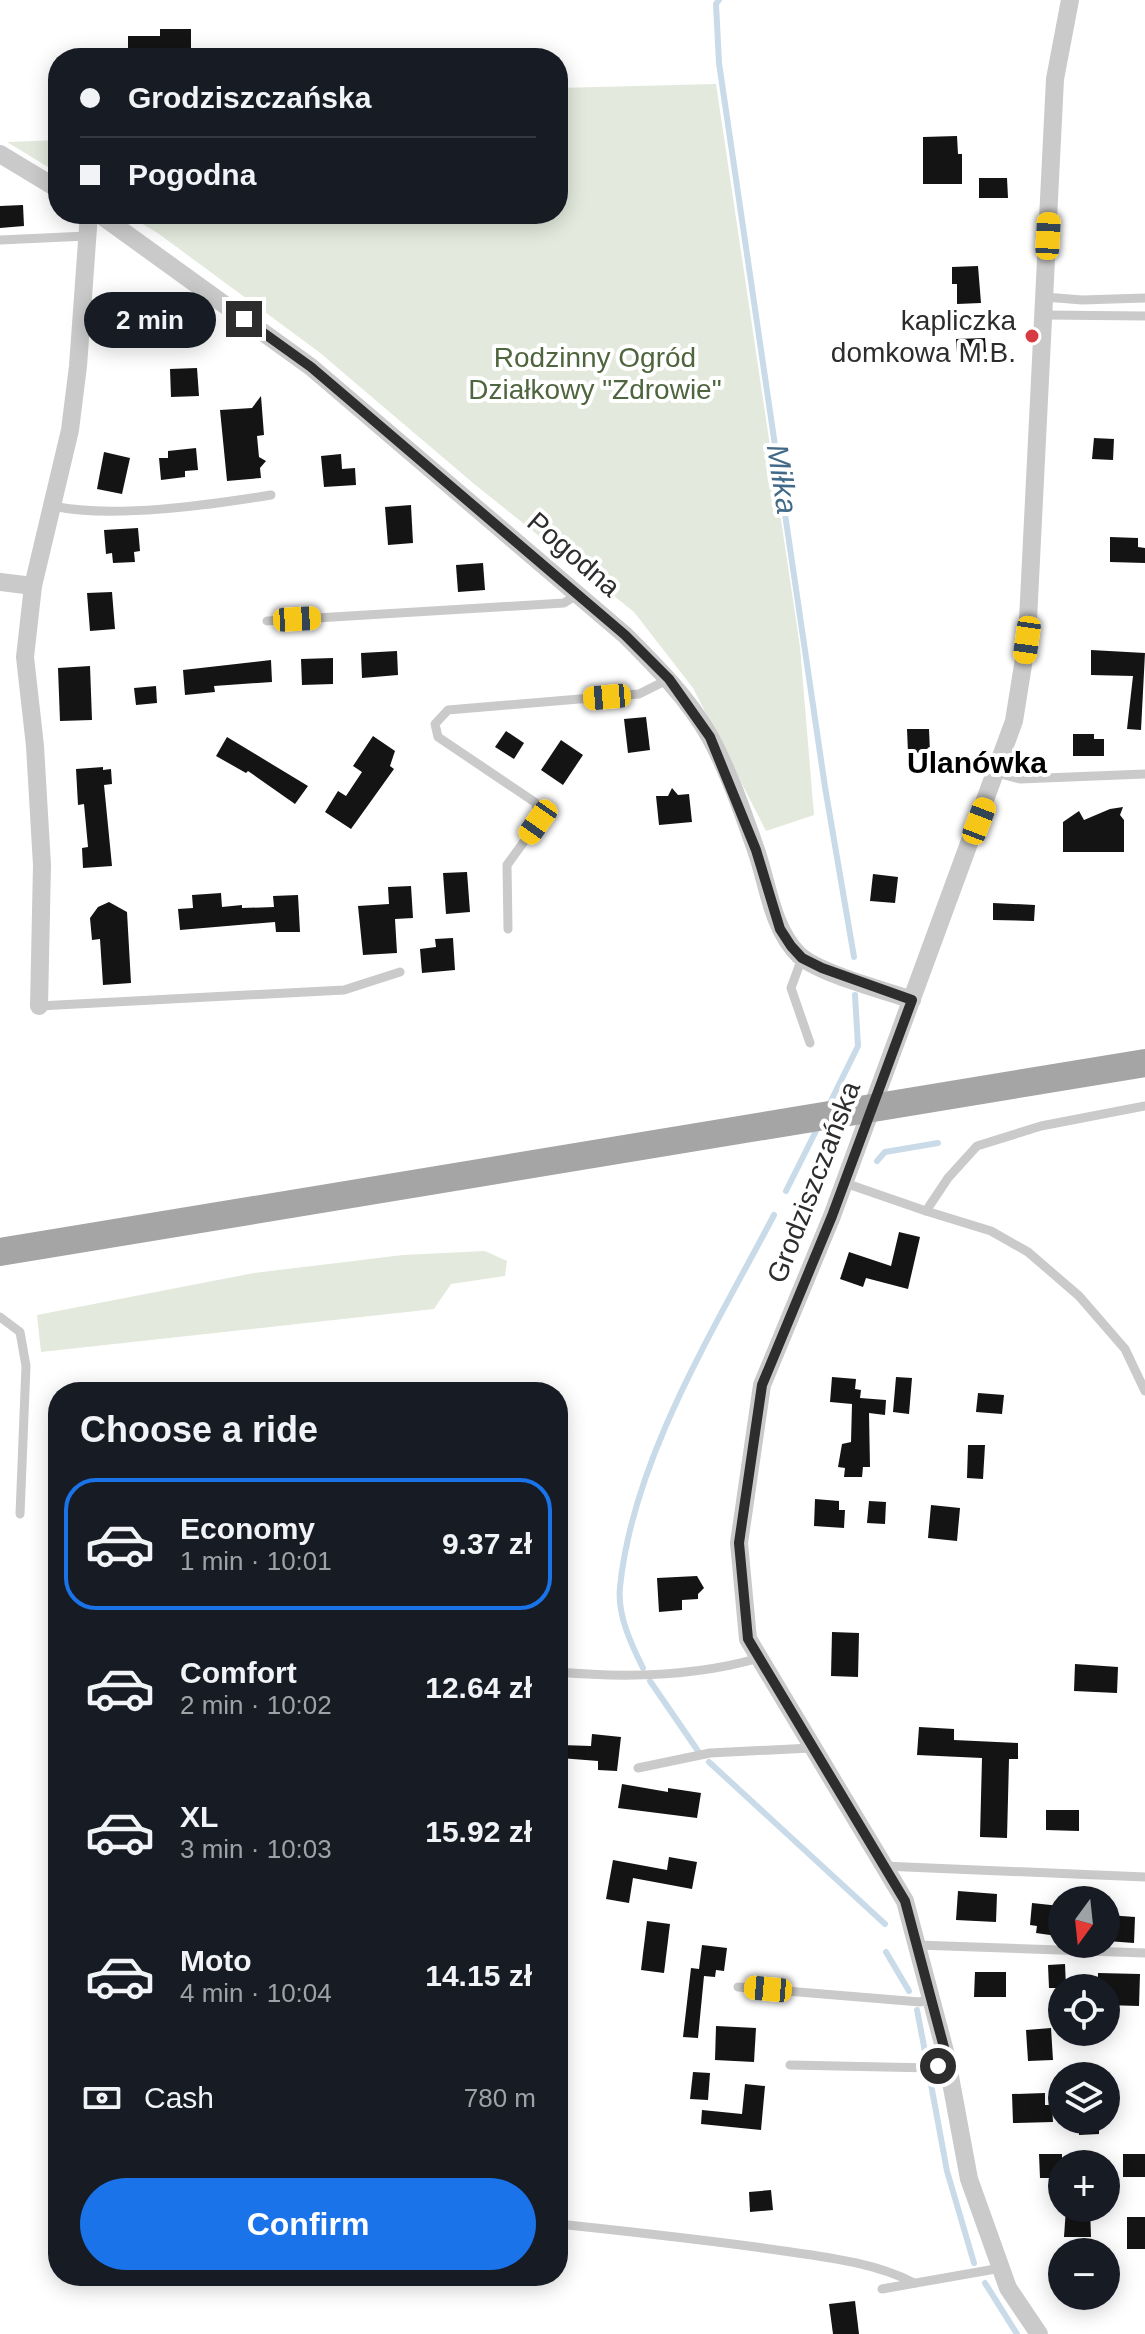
<!DOCTYPE html>
<meta charset="utf-8">
<style>
body{margin:0;font-family:Helvetica,sans-serif;background:#20242c;color:#f1f3f6;height:100vh;display:flex;flex-direction:column;font-size:30px;white-space:nowrap}
*{box-sizing:border-box;margin:0}
p{font-size:26px;color:#9ea1a6}
.icon{flex:none;width:44px;height:44px;fill:none;stroke:currentColor;stroke-width:2;stroke-linecap:round;stroke-linejoin:round}
.map{position:relative;flex:1;overflow:hidden}
.sheet{position:absolute;left:48px;top:1382px;width:520px;height:904px;display:flex;flex-direction:column;background:#171b24;border-radius:32px;box-shadow:0 4px 20px #0003}
.sheet>*{flex:none}
.guide{position:absolute;left:48px;top:48px;width:520px;height:176px;border-radius:32px;box-shadow:0 4px 20px #0003;display:grid;align-content:center;height:176px;padding:0 32px;background:#171b24}
.needle{width:52px;rotate:195deg}
.fabs{position:absolute;left:1048px;top:1886px;display:grid;gap:16px}
.fabs a{display:grid;place-items:center;width:72px;height:72px;border-radius:50%;background:#171b24;box-shadow:0 4px 20px #0003;font-size:40px}
.end{position:absolute;width:36px;height:36px;margin:-18px;border:10px solid #2d2d2d;background:#fff;box-shadow:0 0 0 4px #fff}
.from{border-radius:50%}
.bubble{position:absolute;height:56px;border-radius:28px;background:#171b24;box-shadow:0 4px 20px #0003;font-size:26px;font-weight:700;line-height:56px;text-align:center}
.car{position:absolute;width:24px;height:48px;margin:-24px -12px;border-radius:10px;box-shadow:0 0 6px 2px #0007;background:linear-gradient(#f5c518 24%,#345 0 40%,#f5c518 0 76%,#345 0 86%,#f5c518 0)}
.guide b{display:flex;align-items:center;gap:28px;height:76px;font-size:30px}
.guide b+b{border-top:2px solid #363941}
.guide i{width:20px;height:20px;background:#f1f3f6}
ul{padding:0;list-style:none}
li{display:flex;align-items:center;gap:24px;height:132px;margin:0 16px 12px;padding:0 16px;border:4px solid transparent;border-radius:32px}
li div{flex:1}
li b{display:block;font-size:30px}
li em{font-style:normal;font-weight:700}
li.selected{border-color:#1a73e8}
li>.icon{width:72px;height:72px;stroke-width:1.5}
h2{padding:0 32px;font-size:36px;line-height:96px}
.pay{display:flex;align-items:center;gap:20px;height:88px;padding:0 32px;font-size:30px}
.pay p{margin-inline-start:auto}
.button{display:flex;gap:16px;margin-top:auto;padding:16px 32px}
.button a{flex:1;height:92px;border-radius:48px;background:#1a73e8;color:#fff;font-size:32px;font-weight:700;line-height:92px;text-align:center}
.map>svg:first-child{display:block}
.green{fill:#e3e9dc}
.lines{fill:none;stroke-linecap:round;stroke-linejoin:round}
.stream{stroke:#c9dbe8;stroke-width:6}
.building{fill:#141414}
.service{stroke:#cacaca;stroke-width:9}
.minor{stroke:#cacaca;stroke-width:18}
.primary{stroke:#a5a5a5;stroke-width:28}
.route{stroke:#2d2d2d;stroke-width:10}
.poi-dot{fill:#d73c43;stroke:#fff;stroke-width:3}
.labels{text-anchor:middle;stroke-width:8;stroke-linejoin:round;paint-order:stroke}
.poi-label{font-size:28px;fill:#2d2d2d;stroke:#fff;text-anchor:end}
.park-label{font-size:28px;fill:#4f653e;stroke:#fff}
.street-label{font-size:28px;fill:#2d2d2d;stroke:#fff}
.water-label{font-size:30px;font-style:italic;fill:#426a88;stroke:#fff}
.neighbourhood-label{font-size:30px;font-weight:bold;fill:#000;stroke:#fff}
</style>
<div class="map">
<svg width="1145" height="2334" viewBox="0 0 1145 2334">
<rect width="100%" height="100%" fill="#fff"/>
<g class="green">
<polygon points="716,84 800,647 814,815 766,831 693,688 634,612 473,483 319,352 159,234 126,214 558,214 558,88"/>
<polygon points="58,140 58,173 7,142"/>
<polygon points="485,1251 507,1261 505,1276 451,1284 434,1309 41,1352 37,1315 254,1273 403,1255"/>
</g>
<g class="lines">
<g class="stream">
<polyline points="719,0 716,4 719,63 825,787 854,957"/>
<polyline points="829,1105 858,1046 855,995"/>
<polyline points="877,1161 885,1152 938,1143"/>
<polyline points="786,1191 819,1125"/>
<path d="M643,1668C631,1644 617,1614 620,1587C633,1458 715,1328 774,1215"/>
<polyline points="650,1681 698,1751"/>
<polyline points="709,1762 885,1924"/>
<polyline points="886,1952 909,1991"/>
<polyline points="917,2010 927,2062"/>
<polyline points="930,2079 947,2171 974,2263"/>
<polyline points="985,2283 1017,2334"/>
</g>
</g>
<g class="building">
<polygon points="160,29 191,29 191,53 128,54 128,36 160,36"/>
<polygon points="957,136 958,154 962,154 962,184 923,184 923,137"/>
<polygon points="979,178 1007,178 1008,198 979,198"/>
<polygon points="23,205 24,226 0,228 0,206"/>
<polygon points="978,266 981,303 957,304 957,284 952,284 952,267"/>
<polygon points="985,338 986,352 957,353 956,339"/>
<polygon points="197,368 199,396 171,397 170,369"/>
<polygon points="261,396 264,435 257,436 259,457 266,461 260,468 261,478 227,481 220,410 252,408"/>
<polygon points="1094,438 1114,439 1113,460 1092,459"/>
<polygon points="196,448 198,470 185,471 185,477 161,480 159,458 168,458 168,451"/>
<polygon points="104,452 130,458 122,494 97,489"/>
<polygon points="341,454 342,469 355,468 356,485 324,487 321,456"/>
<polygon points="411,505 413,543 388,545 385,507"/>
<polygon points="138,528 140,551 134,552 135,562 113,563 112,553 106,554 104,530"/>
<polygon points="1110,537 1138,538 1138,547 1145,548 1145,563 1110,562"/>
<polygon points="483,563 485,590 458,592 456,565"/>
<polygon points="112,592 115,629 90,631 87,593"/>
<polygon points="1091,650 1145,653 1141,730 1127,729 1133,676 1091,675"/>
<polygon points="397,651 398,675 362,678 361,653"/>
<polygon points="333,658 333,684 302,685 301,659"/>
<polygon points="271,660 272,682 214,686 215,692 185,695 183,670"/>
<polygon points="90,666 92,720 60,721 58,668"/>
<polygon points="156,686 157,703 136,705 134,688"/>
<polygon points="646,717 650,750 628,753 624,719"/>
<polygon points="907,729 929,729 930,752 908,753"/>
<polygon points="506,731 524,743 514,759 495,747"/>
<polygon points="1073,734 1094,734 1094,739 1104,739 1104,756 1073,756"/>
<polygon points="373,736 395,751 390,766 394,769 351,829 325,812 338,791 346,796 362,772 353,766"/>
<polygon points="227,737 308,786 295,804 248,771 246,773 216,756"/>
<polygon points="561,740 583,755 563,785 541,770"/>
<polygon points="103,767 103,770 111,769 112,784 104,785 112,866 83,868 82,848 88,847 84,804 78,805 76,769"/>
<polygon points="672,788 678,795 689,794 692,822 659,825 656,796 668,796"/>
<polygon points="1123,807 1120,815 1124,820 1124,852 1063,852 1063,822 1079,811 1084,820 1110,809"/>
<polygon points="467,872 470,912 446,914 443,873"/>
<polygon points="873,874 898,877 895,903 870,901"/>
<polygon points="411,886 413,918 395,919 397,953 363,955 358,906 389,904 388,887"/>
<polygon points="221,893 222,907 242,905 242,908 274,907 273,896 298,895 300,932 276,932 275,922 180,930 178,909 193,908 192,895"/>
<polygon points="109,902 127,912 131,983 103,985 100,939 92,940 90,918 98,907"/>
<polygon points="993,903 1035,905 1034,921 993,920"/>
<polygon points="453,938 455,970 422,973 420,949 436,947 435,939"/>
<polygon points="899,1232 920,1237 908,1289 866,1278 863,1287 840,1279 849,1252 891,1266"/>
<polygon points="832,1377 856,1379 855,1389 861,1390 860,1398 886,1400 885,1415 869,1413 870,1467 863,1467 862,1477 844,1477 845,1468 838,1467 842,1444 851,1442 852,1404 830,1402"/>
<polygon points="896,1377 912,1378 909,1414 893,1412"/>
<polygon points="978,1393 1004,1395 1002,1414 976,1412"/>
<polygon points="968,1445 985,1445 983,1479 967,1478"/>
<polygon points="815,1499 839,1501 839,1510 845,1510 844,1528 814,1526"/>
<polygon points="869,1501 886,1502 885,1524 867,1523"/>
<polygon points="931,1505 960,1508 957,1541 928,1538"/>
<polygon points="697,1576 704,1588 698,1594 698,1599 682,1600 682,1610 659,1612 657,1578"/>
<polygon points="832,1632 859,1633 858,1677 831,1676"/>
<polygon points="1075,1664 1118,1667 1117,1693 1074,1691"/>
<polygon points="919,1727 954,1729 954,1740 1018,1743 1018,1759 1009,1759 1007,1838 980,1837 982,1758 917,1755"/>
<polygon points="592,1734 621,1737 617,1771 598,1770 598,1761 560,1758 561,1745 591,1746"/>
<polygon points="622,1784 668,1792 668,1788 701,1793 697,1818 618,1808"/>
<polygon points="1046,1810 1079,1810 1079,1831 1046,1830"/>
<polygon points="669,1857 697,1862 692,1889 633,1878 629,1903 606,1899 613,1860 667,1870"/>
<polygon points="958,1891 997,1894 996,1922 956,1920"/>
<polygon points="1032,1903 1060,1906 1057,1936 1036,1933 1037,1926 1030,1925"/>
<polygon points="1108,1915 1135,1917 1134,1943 1107,1941"/>
<polygon points="647,1921 670,1924 664,1973 641,1970"/>
<polygon points="702,1945 727,1948 724,1971 716,1970 715,1977 704,1976 698,2038 683,2037 691,1968 699,1969"/>
<polygon points="1065,1964 1066,1988 1049,1988 1048,1965"/>
<polygon points="975,1972 1006,1972 1006,1997 974,1997"/>
<polygon points="1098,1973 1140,1974 1139,2006 1106,2005 1106,1988 1098,1988"/>
<polygon points="716,2026 756,2028 754,2062 715,2060"/>
<polygon points="1051,2028 1053,2060 1028,2061 1026,2030"/>
<polygon points="693,2072 710,2073 708,2100 690,2099"/>
<polygon points="745,2084 765,2086 761,2130 701,2124 702,2110 742,2114"/>
<polygon points="1045,2093 1045,2105 1052,2105 1053,2122 1013,2123 1012,2094"/>
<polygon points="1079,2120 1099,2120 1099,2134 1079,2135"/>
<polygon points="1039,2154 1062,2154 1062,2178 1040,2178"/>
<rect x="1123" y="2154" width="22" height="23"/>
<polygon points="771,2190 773,2210 750,2212 749,2192"/>
<polygon points="1066,2208 1090,2208 1091,2237 1064,2237"/>
<rect x="1127" y="2217" width="18" height="32"/>
<polygon points="855,2301 859,2334 833,2334 829,2304"/>
</g>
<g class="lines">
<g class="service">
<polyline points="0,240 87,236"/>
<polyline points="1045,297 1082,300 1145,298"/>
<polyline points="1045,315 1145,316"/>
<path d="M53,506C112,519 209,505 271,495"/>
<polyline points="267,621 564,603 578,594"/>
<polyline points="997,773 1020,779 1145,774"/>
<polyline points="508,929 507,865 538,822 536,803 438,737 435,724 448,710 639,694 669,679"/>
<polyline points="802,958 791,988 810,1043"/>
<polyline points="39,1006 344,990 400,972"/>
<polyline points="1145,1106 1041,1126 977,1146 948,1178 926,1211 991,1231 1028,1252 1079,1296 1125,1349 1145,1391"/>
<polyline points="845,1183 926,1211"/>
<polyline points="0,1317 20,1332 26,1366 20,1514"/>
<path d="M558,1672C625,1678 694,1677 759,1658"/>
<polyline points="638,1768 710,1753 811,1748"/>
<polyline points="883,1866 1145,1877"/>
<polyline points="917,1945 1145,1953"/>
<polyline points="738,1987 920,2002 930,1998"/>
<polyline points="790,2065 932,2068 946,2058"/>
<path d="M558,2224C633,2232 709,2240 784,2251C826,2257 876,2263 914,2283"/>
<polyline points="882,2289 1001,2268"/>
</g>
<g class="minor">
<polyline points="0,154 58,189"/>
<path d="M99,214L311,367L625,635C656,666 688,698 710,737C729,772 743,813 756,850C768,884 772,929 799,955C820,974 884,990 912,1000"/>
<polyline points="0,582 33,586"/>
<polyline points="39,1006 42,865 35,746 25,657 33,586 70,430 78,366 89,214"/>
<polyline points="1039,2334 1008,2288 969,2179 946,2055 905,1901 748,1639 739,1543 762,1385 832,1216 1014,721 1027,640 1055,79 1070,0"/>
</g>
<polyline class="primary" points="0,1252 1145,1063"/>
</g>
<g class="lines">
<polyline class="route" points="244,319 311,367 352,402 625,635 669,679 710,737 756,850 780,929 791,946 802,958 822,968 912,1000 832,1216 762,1385 739,1543 748,1639 905,1901 946,2055 938,2066"/>
</g>
<circle class="poi-dot" cx="1032" cy="336" r="8"/>
<g class="labels">
<g class="poi-label">
<text x="1016" y="330">kapliczka<tspan x="1016" dy="32">domkowa M.B.</tspan></text>
</g>
<g class="park-label">
<text x="595" y="367">Rodzinny Ogród<tspan x="595" dy="32">Działkowy "Zdrowie"</tspan></text>
</g>
<g class="street-label">
<text transform="translate(574 554) rotate(41)" y="10">Pogodna</text>
<text transform="translate(813 1182) rotate(-69)" y="10">Grodziszczańska</text>
</g>
<g class="water-label">
<text transform="translate(782 479) rotate(81)" y="10">Miłka</text>
</g>
<g class="neighbourhood-label">
<text x="977" y="773">Ulanówka</text>
</g>
</g>
</svg>
<div class="fabs">
<a><svg class="needle" viewBox="-14 -14 28 28"><path d="M0-13l5 13h-10z" fill="#e53935"/><path d="M0 13l5-13h-10z" fill="#9ea1a6"/></svg></a>
<a><svg class="icon" aria-label="locate" viewBox="0 0 24 24"><circle cx="12" cy="12" r="6"/><path d="M12 2v4M12 18v4M2 12h4M18 12h4"/></svg></a>
<a><svg class="icon" aria-label="layers" viewBox="0 0 24 24"><path d="M12 4l9 5-9 5-9-5zM3 14l9 5 9-5"/></svg></a>
<a>+</a>
<a>−</a>
</div>
<i class="end from" style="left:938px;top:2066px"></i>
<i class="end" style="left:244px;top:319px"></i>
<div class="bubble" style="left:84px;top:292px;width:132px">2 min</div>
<i class="car" style="left:1048px;top:236px;rotate:3deg"></i>
<i class="car" style="left:297px;top:619px;rotate:87deg"></i>
<i class="car" style="left:1027px;top:640px;rotate:188deg"></i>
<i class="car" style="left:607px;top:697px;rotate:265deg"></i>
<i class="car" style="left:979px;top:821px;rotate:21deg"></i>
<i class="car" style="left:538px;top:822px;rotate:215deg"></i>
<i class="car" style="left:768px;top:1989px;rotate:275deg"></i>
<div class="guide">
<b><i class="from"></i>Grodziszczańska</b>
<b><i></i>Pogodna</b>
</div>
<section class="sheet">
<h2>Choose a ride</h2>
<ul>
<li class="selected"><svg class="icon" aria-label="car" viewBox="0 0 24 24"><path d="M5 17H2v-5l4-1 3-4h7l3 4 3 1v5h-3M9 17h6M6 11h13"/><circle cx="7" cy="17" r="2"/><circle cx="17" cy="17" r="2"/></svg><div><b>Economy</b><p>1 min · 10:01</p></div><em>9.37 zł</em></li>
<li><svg class="icon" aria-label="car" viewBox="0 0 24 24"><path d="M5 17H2v-5l4-1 3-4h7l3 4 3 1v5h-3M9 17h6M6 11h13"/><circle cx="7" cy="17" r="2"/><circle cx="17" cy="17" r="2"/></svg><div><b>Comfort</b><p>2 min · 10:02</p></div><em>12.64 zł</em></li>
<li><svg class="icon" aria-label="car" viewBox="0 0 24 24"><path d="M5 17H2v-5l4-1 3-4h7l3 4 3 1v5h-3M9 17h6M6 11h13"/><circle cx="7" cy="17" r="2"/><circle cx="17" cy="17" r="2"/></svg><div><b>XL</b><p>3 min · 10:03</p></div><em>15.92 zł</em></li>
<li><svg class="icon" aria-label="car" viewBox="0 0 24 24"><path d="M5 17H2v-5l4-1 3-4h7l3 4 3 1v5h-3M9 17h6M6 11h13"/><circle cx="7" cy="17" r="2"/><circle cx="17" cy="17" r="2"/></svg><div><b>Moto</b><p>4 min · 10:04</p></div><em>14.15 zł</em></li>
</ul>
<div class="pay"><svg class="icon" aria-label="cash" viewBox="0 0 24 24"><path d="M3 7h18v10H3z"/><circle cx="12" cy="12" r="2"/></svg>Cash<p>780 m</p></div>
<div class="button"><a>Confirm</a></div>
</section>
</div>
